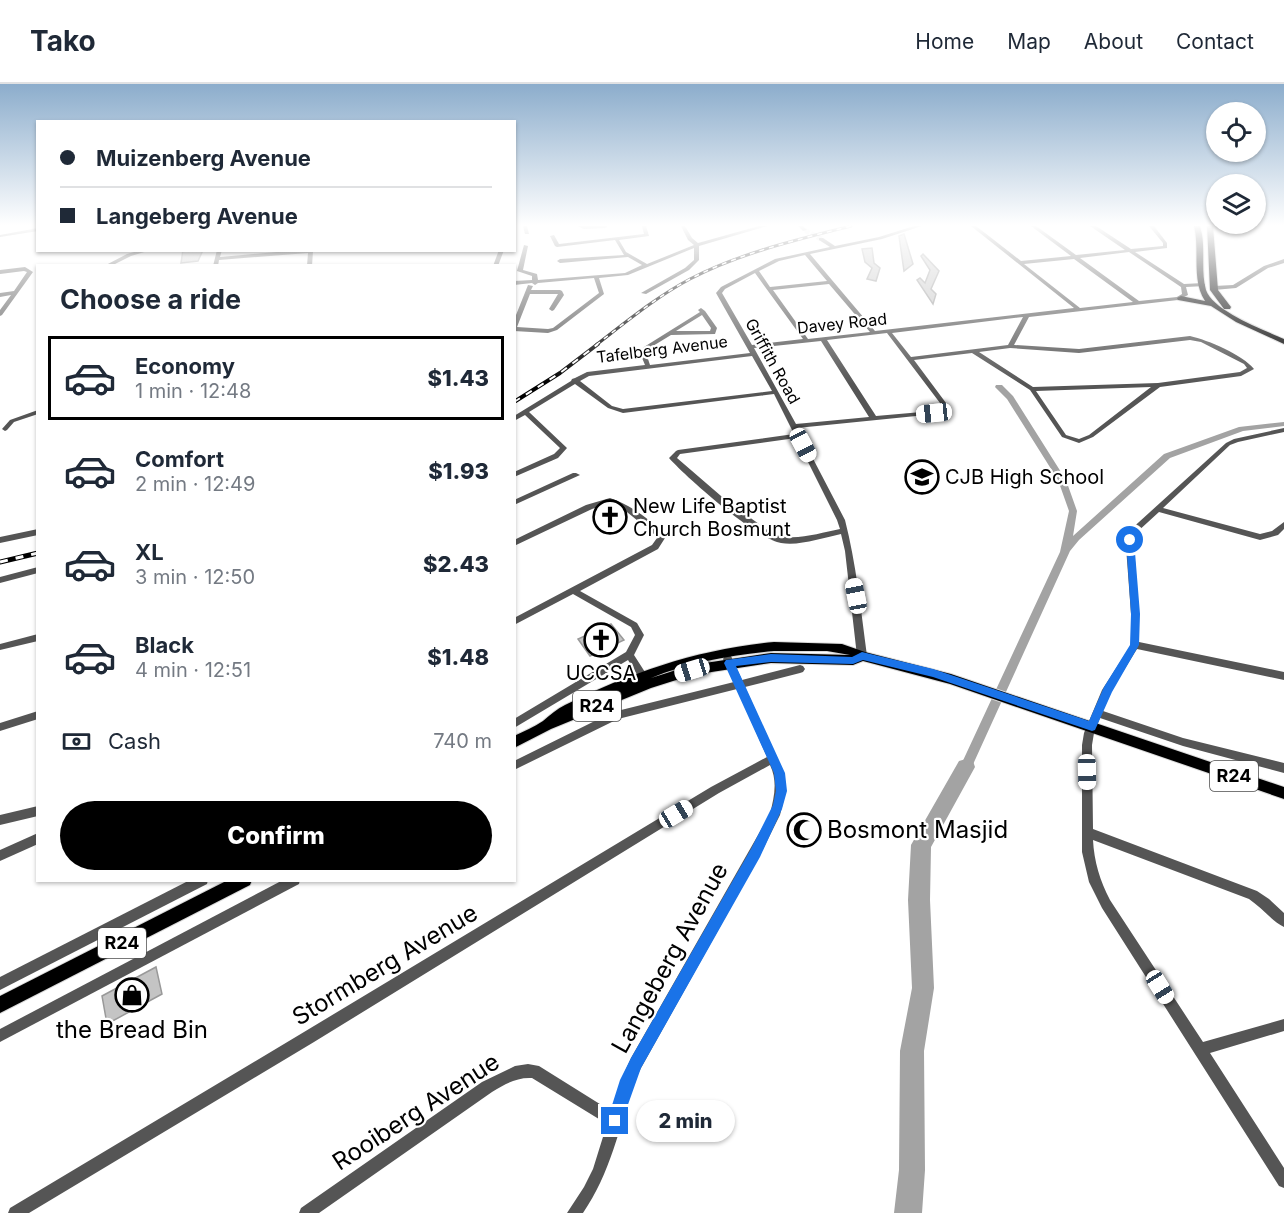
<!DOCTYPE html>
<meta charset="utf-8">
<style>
body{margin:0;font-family:Inter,sans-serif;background:#f6f6f7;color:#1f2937;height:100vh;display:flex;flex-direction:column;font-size:22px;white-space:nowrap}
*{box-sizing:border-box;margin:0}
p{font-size:20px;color:#747a83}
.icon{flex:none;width:33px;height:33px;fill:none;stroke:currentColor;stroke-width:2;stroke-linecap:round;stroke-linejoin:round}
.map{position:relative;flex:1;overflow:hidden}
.side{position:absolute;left:36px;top:180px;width:480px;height:618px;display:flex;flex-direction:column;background:#fff;border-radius:0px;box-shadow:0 2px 4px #0004}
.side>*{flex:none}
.top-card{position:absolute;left:36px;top:36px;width:480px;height:132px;border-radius:0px;box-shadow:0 2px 4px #0004;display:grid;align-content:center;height:132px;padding:0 24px;background:#fff}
.controls{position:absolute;left:1206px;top:18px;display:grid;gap:12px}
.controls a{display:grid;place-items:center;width:60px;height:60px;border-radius:50%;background:#fff;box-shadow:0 2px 4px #0004;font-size:30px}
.end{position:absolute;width:27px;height:27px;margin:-14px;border:8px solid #1a73e8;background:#fff;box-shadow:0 0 0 3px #fff}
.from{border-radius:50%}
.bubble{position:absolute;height:42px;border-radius:21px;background:#fff;box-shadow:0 2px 4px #0004;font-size:20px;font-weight:800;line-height:42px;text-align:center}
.car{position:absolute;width:18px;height:36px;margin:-18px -9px;border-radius:8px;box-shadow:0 0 4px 2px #0007;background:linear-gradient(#fff 24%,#345 0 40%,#fff 0 76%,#345 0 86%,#fff 0)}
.top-card b{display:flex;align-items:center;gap:21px;height:57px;font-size:22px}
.top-card b+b{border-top:2px solid #e0e1e3}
.top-card i{width:15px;height:15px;background:#1f2937}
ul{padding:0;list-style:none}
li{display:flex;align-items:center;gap:18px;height:84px;margin:0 12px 9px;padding:0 12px;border:3px solid transparent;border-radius:0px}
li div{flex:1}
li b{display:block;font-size:22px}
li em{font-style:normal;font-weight:800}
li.current{border-color:#000}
li>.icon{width:54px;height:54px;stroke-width:1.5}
h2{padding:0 24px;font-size:27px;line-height:72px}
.pay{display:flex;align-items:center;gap:15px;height:66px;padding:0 24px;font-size:22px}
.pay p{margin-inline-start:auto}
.primary-button{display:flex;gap:12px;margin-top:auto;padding:12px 24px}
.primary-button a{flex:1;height:69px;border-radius:36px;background:#000;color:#fff;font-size:24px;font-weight:800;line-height:69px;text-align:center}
header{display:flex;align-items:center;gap:36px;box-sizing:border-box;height:84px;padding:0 30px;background:#fff;border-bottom:2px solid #e0e1e3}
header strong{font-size:28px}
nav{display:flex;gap:33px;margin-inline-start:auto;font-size:21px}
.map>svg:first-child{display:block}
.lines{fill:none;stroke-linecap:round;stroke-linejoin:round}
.canal{fill:#a3a3a3;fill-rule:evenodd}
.river{fill:#a3a3a3;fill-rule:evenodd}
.building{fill:#c4c4c4;stroke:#999;stroke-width:1.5}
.minor-tunnel{stroke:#d9d9d9;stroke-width:5;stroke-dasharray:5 2;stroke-linecap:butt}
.major-casing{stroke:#dbdbdb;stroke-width:2}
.minor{fill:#555;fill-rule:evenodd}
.major{fill:#000;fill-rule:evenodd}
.rail-far2-casing{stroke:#000;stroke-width:3}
.rail-far1-casing{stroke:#000;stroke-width:4}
.rail-casing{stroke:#000;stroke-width:5}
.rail-far2{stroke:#fff;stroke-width:1.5;stroke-dasharray:5;stroke-linecap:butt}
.rail-far1{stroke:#fff;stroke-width:2;stroke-dasharray:7;stroke-linecap:butt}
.rail{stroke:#fff;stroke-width:3;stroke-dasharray:8;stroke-linecap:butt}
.route{fill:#1a73e8}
.labels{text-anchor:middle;stroke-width:4.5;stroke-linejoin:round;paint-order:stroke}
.far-street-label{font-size:16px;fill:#000;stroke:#fff}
.shield{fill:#fff;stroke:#4c4c4c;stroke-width:1.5}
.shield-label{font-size:18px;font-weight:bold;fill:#000}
.poi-label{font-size:20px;fill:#000;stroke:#fff;text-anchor:start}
.near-poi-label{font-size:24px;fill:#000;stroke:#fff;text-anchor:start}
.near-street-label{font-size:24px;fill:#000;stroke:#fff}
</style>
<header>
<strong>Tako</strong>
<nav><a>Home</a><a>Map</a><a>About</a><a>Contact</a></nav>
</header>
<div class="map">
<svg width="1284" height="1129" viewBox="0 0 1284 1129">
<rect width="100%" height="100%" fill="#fff"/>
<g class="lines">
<polygon class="canal" points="996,301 1002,301 1013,312 1066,396 1077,427 1073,452 1164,370 1239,343 1284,338 1284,342 1243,347 1170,374 1079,456 1070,467 970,687 966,688 962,687 960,683 1060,468 1069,427 1058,396 1007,315 995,303"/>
<polygon class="river" points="966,675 973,677 975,683 931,763 930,816 934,904 924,967 925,1086 922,1129 894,1129 899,1086 900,967 912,904 908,816 911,761 959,677"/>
</g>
<g class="building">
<polygon points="904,150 913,180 904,187 899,152"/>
<polygon points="872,164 874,179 880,184 876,197 867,195 872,184 865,178 862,165"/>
<polygon points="183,166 203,166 198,177 181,179"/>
<polygon points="923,170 939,187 931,205 936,210 933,220 917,196 920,194 925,199 930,186 921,172"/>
<polygon points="610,422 626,437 611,444 595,429"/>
<polygon points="611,540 624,556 590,572 578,555"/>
<polygon points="156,883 162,910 107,940 102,912"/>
</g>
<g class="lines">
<polyline class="minor-tunnel" points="805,146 821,155"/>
<defs>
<g id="major">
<path d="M1194,142H1200L1202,150C1205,168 1201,189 1206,206C1213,227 1264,246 1284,255V260L1236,238L1211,222L1178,216L1177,214L1181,212L1205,217C1191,196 1200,166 1194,142Z"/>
<polygon points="1207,142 1213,142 1218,206 1231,223 1230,225 1224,225 1210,206"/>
<path d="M774,558L842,560L865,568L951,590L1284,703V715L950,600L863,577L853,581L771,579L692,591L651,604L551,645L514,664V652C524,647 534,643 543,637C550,631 557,625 565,621C632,588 699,565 774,558ZM774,567H827L850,571L771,569L692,581L651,594C690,578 732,571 774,567Z"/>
<polygon points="228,796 252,796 250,801 0,929 0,912"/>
</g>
</defs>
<use href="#major" class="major-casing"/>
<g class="minor">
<polygon points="523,142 527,142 529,150 525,150"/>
<polygon points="577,142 607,142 607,143 605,144 584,145"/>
<polygon points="642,142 646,142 649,152 619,156 626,168 647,180 694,161 688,156 681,142 685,142 692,154 698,159 759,142 767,142 699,162 699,176 689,186 646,210 641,209 685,184 694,176 694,164 628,191 599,194 604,210 557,246 548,249 514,247 514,236 528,201 533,202 531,206 560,206 562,207 564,211 554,226 552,227 549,225 558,210 530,210 517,243 548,245 553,244 599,209 594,194 538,199 535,201 532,199 514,201 514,197 532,196 532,192 517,187 524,161 528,162 523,186 537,190 538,196 625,189 642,181 628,173 560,179 557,177 560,175 624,171 615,156 557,163 555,162 550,152 554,151 559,160 644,150"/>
<polygon points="798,142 803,142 807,146 803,147"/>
<path d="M914,142H922L882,155L810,170L875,247L1074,224L971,142H976L1021,177L1071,172L1031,142H1036L1076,171L1125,166L1090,142H1096L1131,165L1163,162V159L1149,142H1154L1167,159V164L1135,168L1184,200L1203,199L1205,200V202L1186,203L1188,211L1178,216L1029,233L1014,261L1079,265L1190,252C1208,256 1243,271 1254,285L1241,292L1160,303L1093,353L1079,359L1062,353L1030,306L972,269L914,276L946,319L943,327L936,330L797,344L845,436C856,479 861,526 867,572L865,575H859L857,572L845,467L841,450C822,454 800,462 781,459C756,455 687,394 669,374L676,367L678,366L794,350L774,310L623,329L608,324L575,300L529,328L567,364L558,374L514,393V388L554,370L560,364L525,331L514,337V332L571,297L572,295L575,294L587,288L645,281L640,269L644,263L700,228L698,226L701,224L705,227L717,244L715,250L671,251L648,265L646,269L650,281L750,269L716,209L721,203L775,175L830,163L819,156V154H823L835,162L879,153ZM1129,168L1181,203L1182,210L1177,213L1139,217L1080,174ZM805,171L827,197L770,203L759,187L779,177ZM1074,175L1133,218L1080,224L1024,180ZM755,189L803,255L752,261L722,209L725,205ZM829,200L870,248L808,255L773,206ZM702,231L711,244L710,247H676ZM1023,233L1008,261L911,273L892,249ZM887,249L940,319L938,325L933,327L876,332L827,256ZM1190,256L1201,258L1244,280L1247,284L1240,288L1158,299L1033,303L979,268L1010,264L1079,269ZM821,257L869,333L796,340L754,264ZM752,272L772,307L623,325L612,322L580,297L589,292ZM1151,303L1089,351L1079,355L1066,351L1036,307ZM796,354L837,436L840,445C819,449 794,458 773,450L728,418L677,374L680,370Z"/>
<polygon points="38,144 38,147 0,153 0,151"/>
<polygon points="141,166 151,166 131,172 111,182 104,182 127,170"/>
<polygon points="217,166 222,166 220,173 300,166 313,167 312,182 307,182 308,169 219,176 218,182 213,182"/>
<polygon points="499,166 504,166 498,182 493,182"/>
<polygon points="1284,175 1284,179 1268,184 1236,204 1214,206 1211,204 1214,202 1233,201 1264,182"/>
<polygon points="25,183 33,188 2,231 0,232 0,226 11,211 0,213 0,209 14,207 27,188 24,187 0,190 0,186"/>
<polygon points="38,326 38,330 14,338 7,346 5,347 2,345 10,336"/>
<path d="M1284,344V348L1238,358L1230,361L1163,424L1260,450L1272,447L1284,438V445L1278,451L1260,456L1159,428L1136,449L1134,463L1139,530V558L1284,588V596L1137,565L1111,607L1103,627L1183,654L1284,679V689L1183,662L1100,634L1094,649L1092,661L1093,745L1257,807L1269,815L1284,829V843C1272,837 1261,823 1249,815L1093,756C1094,777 1100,797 1110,816L1203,958L1284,935V947L1210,969L1284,1084V1104L1279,1102L1102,824L1089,798L1082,768V661L1084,649L1102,606L1131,561V530L1126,463L1128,448L1226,359L1234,355Z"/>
<polygon points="573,389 576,389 580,391 514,421 514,416"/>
<path d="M610,414C629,420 654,437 665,454L658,465L580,507L637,539L644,551L634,571L652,599L650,602H644L628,576L514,644V635L626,568L635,551L631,543L573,510L514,541V534L652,461L657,454L654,450L622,424L610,419L592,425L514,462V456L586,421Z"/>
<polygon points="38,445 38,451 0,459 0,453"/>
<polygon points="38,483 38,489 0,499 0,493"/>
<polygon points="38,550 38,557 0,566 0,560"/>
<path d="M728,571L731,572L742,596L800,581L803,582L805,585L803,588L800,589L745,603L784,689L786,707L780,731L759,773L641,984L634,998C620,1043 610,1090 583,1129H567L584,1103L593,1085L607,1040L532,994C517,993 505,1000 492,1008L319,1129H299L301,1124L482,998L515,982L528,980L539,982L611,1027L621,996L631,974L770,730C774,713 778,698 770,681L719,709L314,958L29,1129H8L10,1124L304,948L711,703L767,673L737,605L618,635L514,686V677L613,628L734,598L723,575L725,572Z"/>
<polygon points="38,627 38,635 0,647 0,639"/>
<polygon points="38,722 38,732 0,741 0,731"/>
<polygon points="38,749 38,760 0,777 0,766"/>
<polygon points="190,796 208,796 207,800 0,906 0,893"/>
<polygon points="283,796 300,796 299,800 0,958 0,945"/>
</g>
<use href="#major" class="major"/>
<defs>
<path id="rail-far2" d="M596,261C626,238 656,213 690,195C740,169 796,156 851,142"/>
<polyline id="rail-far1" points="514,318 560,289 598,260"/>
<polyline id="rail" points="0,478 38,469"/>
</defs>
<use href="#rail-far2" class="rail-far2-casing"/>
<use href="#rail-far1" class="rail-far1-casing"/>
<use href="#rail" class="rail-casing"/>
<use href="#rail-far2" class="rail-far2"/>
<use href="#rail-far1" class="rail-far1"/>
<use href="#rail" class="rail"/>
</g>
<linearGradient id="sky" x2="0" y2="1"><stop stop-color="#8cadcc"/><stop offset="0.47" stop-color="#fff"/><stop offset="1" stop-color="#fff" stop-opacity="0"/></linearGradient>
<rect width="1284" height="300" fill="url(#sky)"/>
<polygon class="route" points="1130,453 1134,456 1140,530 1139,561 1112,608 1095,646 1092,647 933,593 863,576 853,580 771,578 736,582 785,689 787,707 782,725 760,773 641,984 620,1043 615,1045 610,1043 607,1037 620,996 631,974 751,765 773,721 776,707 774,689 724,579 726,576 771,570 852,573 862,568 933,585 1089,637 1104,603 1130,561 1131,530 1126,456"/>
<defs>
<symbol id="school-ring" viewBox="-11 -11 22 22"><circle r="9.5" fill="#fff" stroke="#000" stroke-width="1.5"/><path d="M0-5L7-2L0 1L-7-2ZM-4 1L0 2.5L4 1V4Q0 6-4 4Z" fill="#000"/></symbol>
<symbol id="church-ring" viewBox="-11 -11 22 22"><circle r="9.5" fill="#fff" stroke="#000" stroke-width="1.5"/><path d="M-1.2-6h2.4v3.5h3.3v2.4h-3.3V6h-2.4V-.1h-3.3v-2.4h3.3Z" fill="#000"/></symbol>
<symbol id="mosque-ring" viewBox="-11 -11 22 22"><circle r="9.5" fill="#fff" stroke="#000" stroke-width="1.5"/><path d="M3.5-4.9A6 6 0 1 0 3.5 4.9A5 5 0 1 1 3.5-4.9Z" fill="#000"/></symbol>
<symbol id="shop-ring" viewBox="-11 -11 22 22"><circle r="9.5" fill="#fff" stroke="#000" stroke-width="1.5"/><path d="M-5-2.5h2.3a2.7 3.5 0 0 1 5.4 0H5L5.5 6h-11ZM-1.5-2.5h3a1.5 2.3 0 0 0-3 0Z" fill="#000"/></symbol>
</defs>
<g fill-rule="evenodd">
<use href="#school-ring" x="903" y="374" width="38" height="38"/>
<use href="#church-ring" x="591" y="414" width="38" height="38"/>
<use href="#church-ring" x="582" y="537" width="38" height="38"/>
<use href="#mosque-ring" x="785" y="727" width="38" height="38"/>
<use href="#shop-ring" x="113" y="892" width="38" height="38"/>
</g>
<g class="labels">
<g class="far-street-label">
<text transform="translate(842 239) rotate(-6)" y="6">Davey Road</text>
<text transform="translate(662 265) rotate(-7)" y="6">Tafelberg Avenue</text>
<text transform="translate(773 277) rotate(61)" y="6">Griffith Road</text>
</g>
<g class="shield">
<rect x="573" y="607" width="48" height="30" rx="4.5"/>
<rect x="1210" y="677" width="48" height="30" rx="4.5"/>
<rect x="98" y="844" width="48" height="30" rx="4.5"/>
</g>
<g class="shield-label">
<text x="597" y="628">R24</text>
<text x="1234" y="698">R24</text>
<text x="122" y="865">R24</text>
</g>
<g class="poi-label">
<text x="945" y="400">CJB High School</text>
<text x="633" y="429">New Life Baptist<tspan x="633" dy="23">Church Bosmunt</tspan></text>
<text x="601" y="596" text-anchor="middle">UCCSA</text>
</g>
<g class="near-poi-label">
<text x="827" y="754">Bosmont Masjid</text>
<text x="132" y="954" text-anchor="middle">the Bread Bin</text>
</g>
<g class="near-street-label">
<text transform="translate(670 874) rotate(-61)" y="8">Langeberg Avenue</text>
<text transform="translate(385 881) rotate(-31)" y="8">Stormberg Avenue</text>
<text transform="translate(416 1028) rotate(-33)" y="8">Rooiberg Avenue</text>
</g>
</g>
</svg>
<div class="controls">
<a><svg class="icon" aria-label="locate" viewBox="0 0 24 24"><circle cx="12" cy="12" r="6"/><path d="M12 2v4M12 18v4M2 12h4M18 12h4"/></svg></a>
<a><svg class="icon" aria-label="layers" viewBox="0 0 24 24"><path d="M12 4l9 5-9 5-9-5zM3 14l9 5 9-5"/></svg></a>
</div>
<i class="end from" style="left:1130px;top:456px"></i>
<i class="end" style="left:615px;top:1037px"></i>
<div class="bubble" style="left:636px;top:1016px;width:99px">2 min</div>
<i class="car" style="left:934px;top:329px;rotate:264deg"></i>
<i class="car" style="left:803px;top:361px;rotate:152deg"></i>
<i class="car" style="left:856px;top:512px;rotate:349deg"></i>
<i class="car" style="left:692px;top:586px;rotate:253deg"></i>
<i class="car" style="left:1087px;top:688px;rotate:179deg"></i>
<i class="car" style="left:676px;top:730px;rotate:59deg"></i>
<i class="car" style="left:1160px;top:903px;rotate:148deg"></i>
<div class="top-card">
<b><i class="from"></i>Muizenberg Avenue</b>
<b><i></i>Langeberg Avenue</b>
</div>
<section class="side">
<h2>Choose a ride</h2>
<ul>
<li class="current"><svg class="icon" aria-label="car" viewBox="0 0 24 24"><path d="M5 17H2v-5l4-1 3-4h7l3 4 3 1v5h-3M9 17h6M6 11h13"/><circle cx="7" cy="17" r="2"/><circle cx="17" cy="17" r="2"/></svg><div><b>Economy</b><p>1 min · 12:48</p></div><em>$1.43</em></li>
<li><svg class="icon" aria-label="car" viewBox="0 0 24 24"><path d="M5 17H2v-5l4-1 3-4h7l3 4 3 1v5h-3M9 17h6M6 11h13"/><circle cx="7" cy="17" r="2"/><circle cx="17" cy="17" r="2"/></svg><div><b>Comfort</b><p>2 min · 12:49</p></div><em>$1.93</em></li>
<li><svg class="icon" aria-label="car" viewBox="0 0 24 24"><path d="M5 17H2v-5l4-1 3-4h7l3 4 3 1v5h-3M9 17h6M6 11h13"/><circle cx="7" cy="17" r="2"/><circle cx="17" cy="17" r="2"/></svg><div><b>XL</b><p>3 min · 12:50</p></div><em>$2.43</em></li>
<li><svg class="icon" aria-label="car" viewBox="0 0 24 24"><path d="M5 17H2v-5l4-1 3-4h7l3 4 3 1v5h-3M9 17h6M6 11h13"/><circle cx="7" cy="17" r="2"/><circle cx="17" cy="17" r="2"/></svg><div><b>Black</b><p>4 min · 12:51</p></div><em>$1.48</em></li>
</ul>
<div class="pay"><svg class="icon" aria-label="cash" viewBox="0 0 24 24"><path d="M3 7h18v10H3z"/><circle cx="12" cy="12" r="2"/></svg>Cash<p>740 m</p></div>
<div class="primary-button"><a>Confirm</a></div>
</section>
</div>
